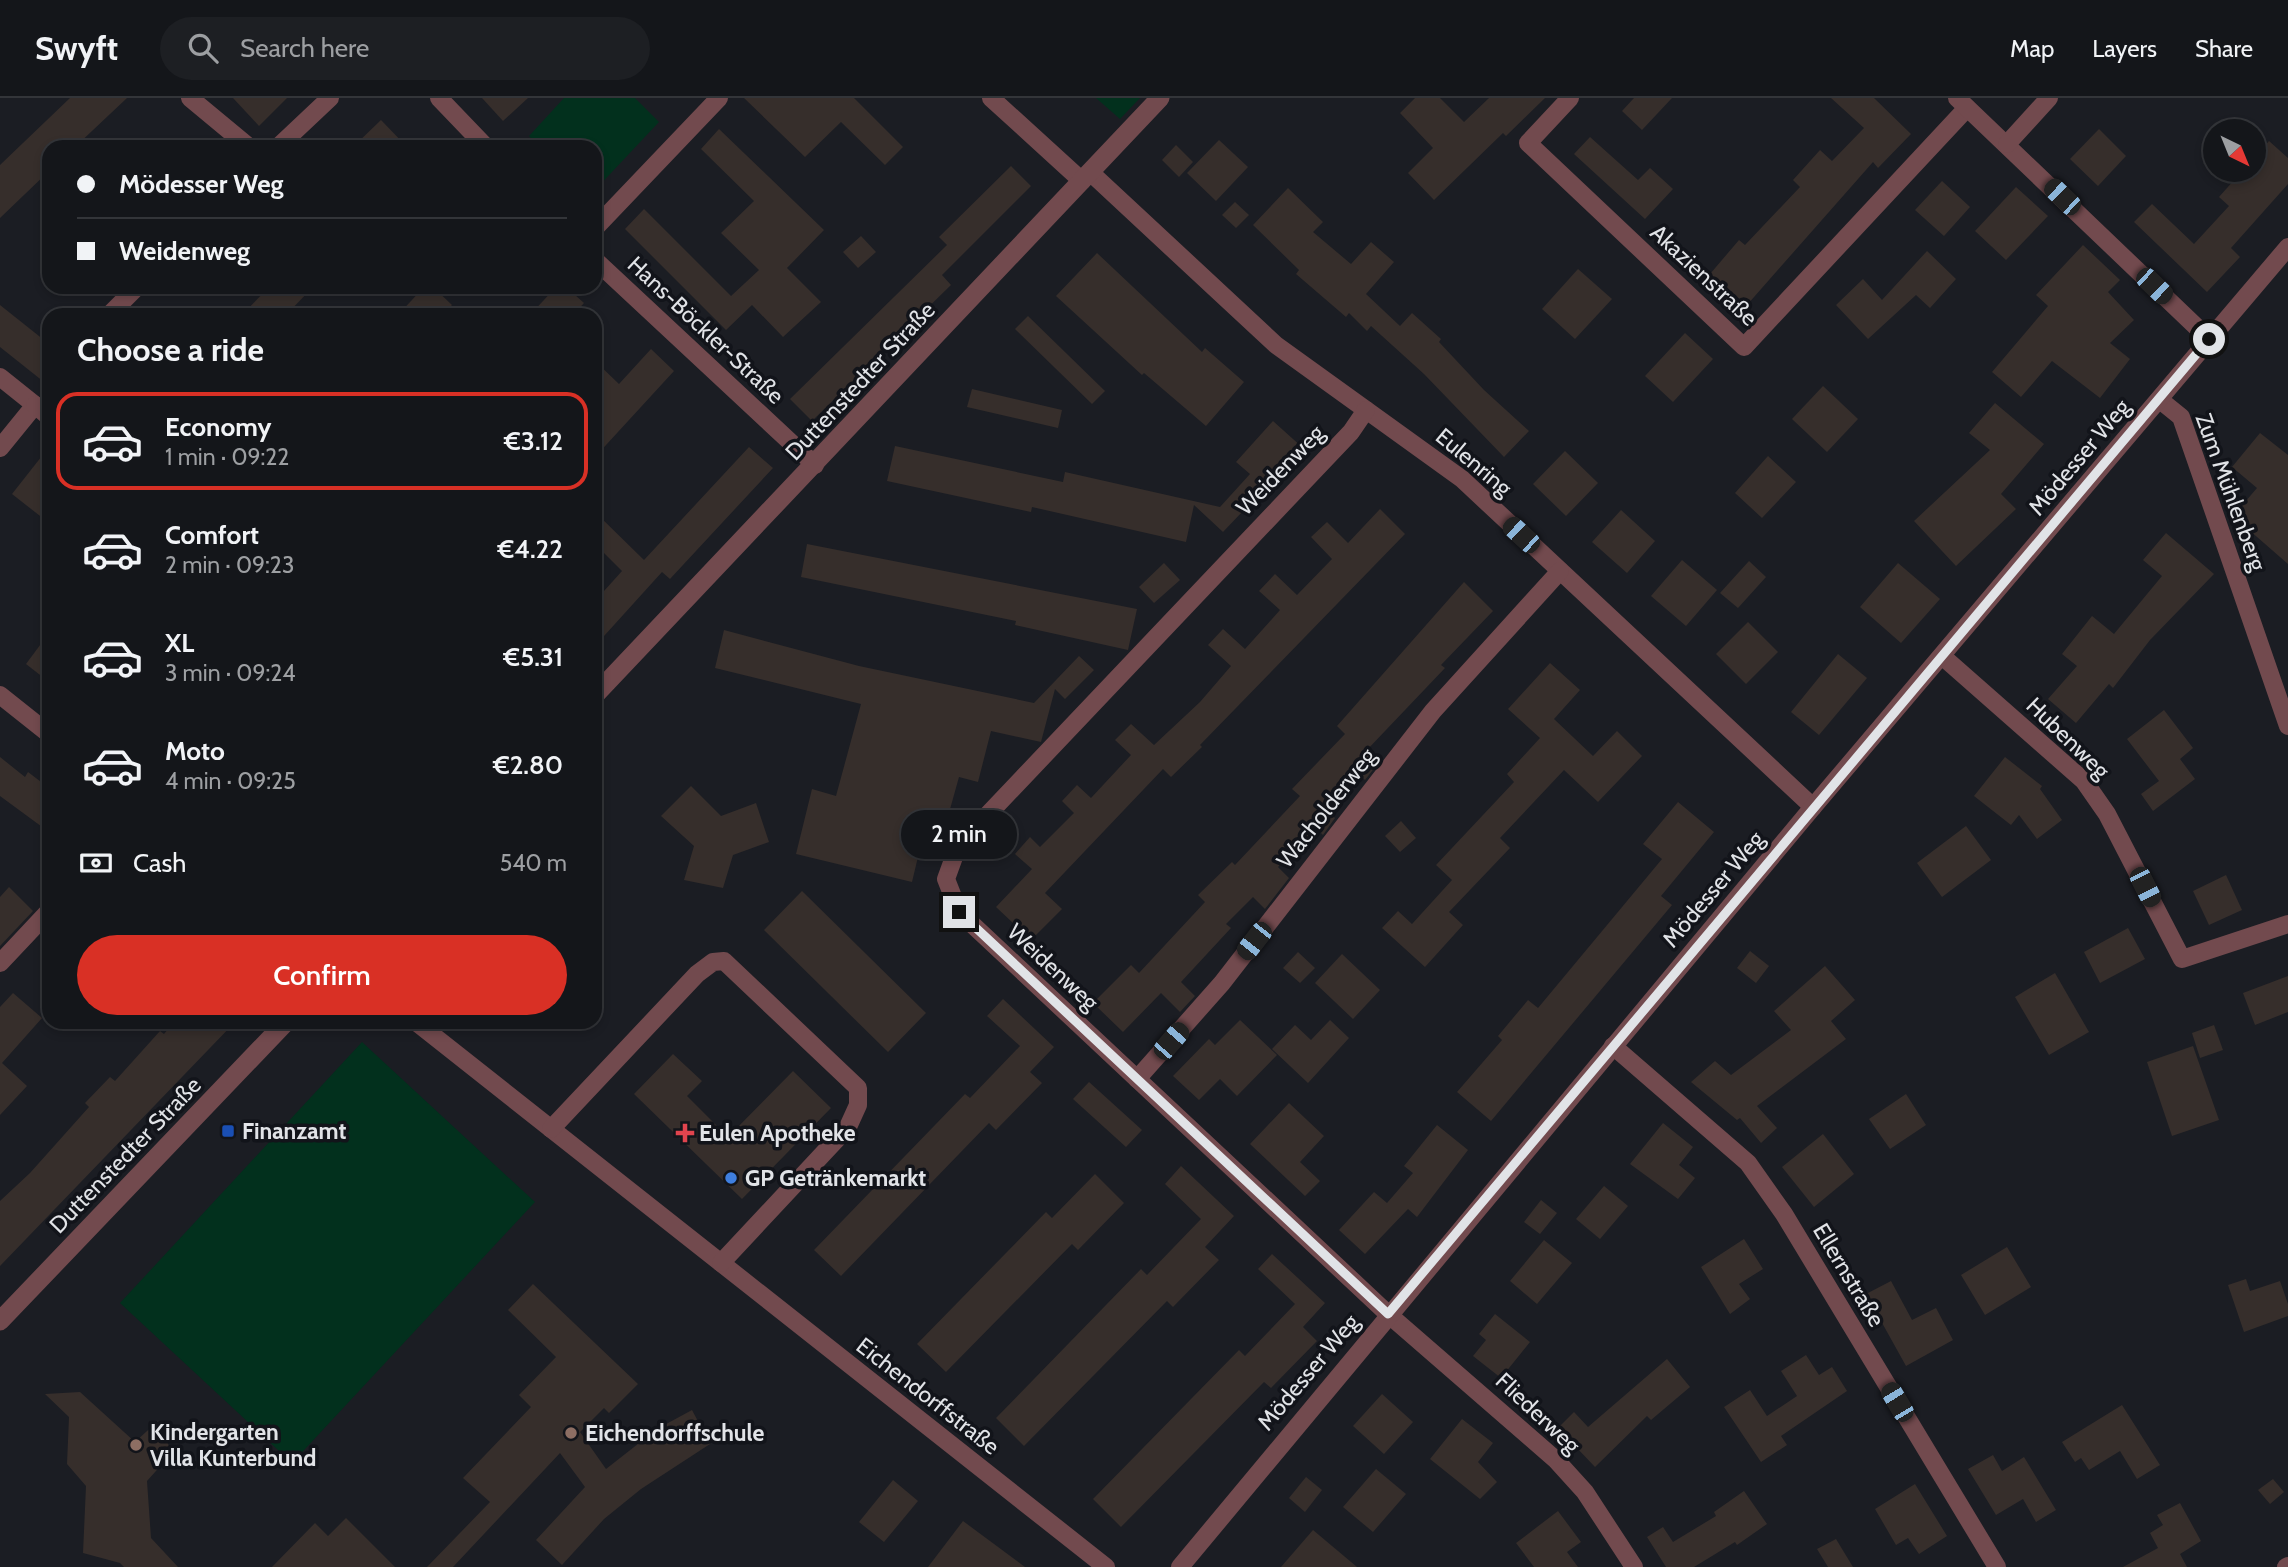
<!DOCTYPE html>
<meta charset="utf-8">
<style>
body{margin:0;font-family:Cabin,sans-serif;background:#1d1f23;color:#f1f3f6;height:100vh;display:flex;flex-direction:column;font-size:26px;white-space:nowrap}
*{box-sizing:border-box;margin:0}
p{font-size:23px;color:#9d9fa2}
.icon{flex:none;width:38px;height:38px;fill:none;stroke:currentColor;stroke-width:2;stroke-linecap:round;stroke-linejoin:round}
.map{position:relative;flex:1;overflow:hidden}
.panel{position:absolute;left:42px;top:210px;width:560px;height:721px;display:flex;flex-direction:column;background:#14161a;border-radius:21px;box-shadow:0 4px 10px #0003,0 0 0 2px #333539}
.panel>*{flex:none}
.guide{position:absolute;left:42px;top:42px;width:560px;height:154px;border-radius:21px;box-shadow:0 4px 10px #0003,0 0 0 2px #333539;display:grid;align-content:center;height:154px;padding:0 35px;background:#14161a}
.needle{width:46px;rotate:137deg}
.buttons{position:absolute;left:2203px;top:21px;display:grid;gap:14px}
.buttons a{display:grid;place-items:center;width:63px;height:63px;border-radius:50%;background:#14161a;box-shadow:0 4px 10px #0003,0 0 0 2px #333539;font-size:35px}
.end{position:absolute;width:32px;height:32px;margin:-16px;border:9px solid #e1e3e7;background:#111;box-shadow:0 0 0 4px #111}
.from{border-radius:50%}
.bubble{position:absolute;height:49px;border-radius:24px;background:#14161a;box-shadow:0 4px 10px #0003,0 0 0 2px #333539;font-size:23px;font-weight:600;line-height:49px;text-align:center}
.car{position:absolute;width:21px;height:42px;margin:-21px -10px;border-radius:9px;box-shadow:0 0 5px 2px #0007;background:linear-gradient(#222 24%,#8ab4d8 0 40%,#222 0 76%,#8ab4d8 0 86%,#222 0)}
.guide b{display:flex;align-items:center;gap:24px;height:66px;font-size:26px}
.guide b+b{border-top:2px solid #333539}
.guide i{width:18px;height:18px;background:#f1f3f6}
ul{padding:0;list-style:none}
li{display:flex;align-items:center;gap:21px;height:98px;margin:0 14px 10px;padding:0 21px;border:4px solid transparent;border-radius:21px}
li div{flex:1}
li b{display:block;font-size:26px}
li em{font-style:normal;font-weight:600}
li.on{border-color:#d93025}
li>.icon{width:63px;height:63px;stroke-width:1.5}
h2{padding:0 35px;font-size:32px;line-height:84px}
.pay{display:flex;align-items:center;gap:18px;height:77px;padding:0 35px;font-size:26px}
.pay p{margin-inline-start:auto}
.button{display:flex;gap:14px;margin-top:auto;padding:14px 35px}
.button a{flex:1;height:80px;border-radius:42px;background:#d93025;color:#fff;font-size:28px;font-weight:600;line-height:80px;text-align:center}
header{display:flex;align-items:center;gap:42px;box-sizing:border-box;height:98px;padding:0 35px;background:#14161a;border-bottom:2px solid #333539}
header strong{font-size:33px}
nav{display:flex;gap:38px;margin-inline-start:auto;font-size:24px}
.search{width:490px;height:63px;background:#1d1f23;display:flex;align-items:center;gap:18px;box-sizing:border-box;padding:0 24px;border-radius:38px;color:#9d9fa2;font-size:26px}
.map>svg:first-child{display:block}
.green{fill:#02301d}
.building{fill:#362e2b}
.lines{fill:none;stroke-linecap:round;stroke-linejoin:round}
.minor{stroke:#724a4e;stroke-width:18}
.tertiary{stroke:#724a4e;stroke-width:19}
.route{stroke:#e1e3e7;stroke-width:9}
.transit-dot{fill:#1a4fb4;stroke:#12141a;stroke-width:2.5}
.health-dot{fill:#e0444e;stroke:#12141a;stroke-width:2.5}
.shop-dot{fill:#3f7fe0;stroke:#12141a;stroke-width:2.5}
.education-dot{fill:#8d6e63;stroke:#12141a;stroke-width:2.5}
.labels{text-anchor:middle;stroke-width:7;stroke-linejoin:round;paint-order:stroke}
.street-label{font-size:23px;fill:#e1e3e7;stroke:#12141a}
.poi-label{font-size:23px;font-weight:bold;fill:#e1e3e7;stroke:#12141a;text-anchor:start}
</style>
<header>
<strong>Swyft</strong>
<div class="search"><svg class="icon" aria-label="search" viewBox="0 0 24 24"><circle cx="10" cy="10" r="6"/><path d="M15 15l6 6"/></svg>Search here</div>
<nav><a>Map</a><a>Layers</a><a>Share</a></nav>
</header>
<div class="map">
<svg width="2288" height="1469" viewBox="0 0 2288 1469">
<rect width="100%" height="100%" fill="#1b1d23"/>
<g class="green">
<polygon points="564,0 635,0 659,24 595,92 595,49 540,49 529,38"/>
<polygon points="1096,0 1140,0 1120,21"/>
<polygon points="362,944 535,1104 292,1365 120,1205"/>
</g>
<g class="building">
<polygon points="70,0 127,0 75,49 49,49 49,73 0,120 0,67"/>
<polygon points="233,0 287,0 259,28"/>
<polygon points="482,0 528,0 503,23"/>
<polygon points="744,0 854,0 903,49 885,67 841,24 805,59"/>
<polygon points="1415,0 1440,0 1464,24 1489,0 1545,0 1506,38 1503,35 1434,102 1408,75 1433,50 1400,15"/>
<polygon points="1634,0 1672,0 1642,32 1622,13"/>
<polygon points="1831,0 1874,0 1911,36 1878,70 1873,64 1747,207 1710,176 1739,142 1745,147 1800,89 1793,82 1820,52 1832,63 1864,30"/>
<polygon points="381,22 407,49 353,49"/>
<polygon points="719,31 824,132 787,170 821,204 783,239 752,207 726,232 625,131 644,111 731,198 759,172 721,135 754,103 701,51"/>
<polygon points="2099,31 2126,58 2098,88 2070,61"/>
<polygon points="1590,39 1638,82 1650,70 1673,91 1645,121 1574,56"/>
<polygon points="1219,42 1248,69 1216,103 1187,75"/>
<polygon points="2269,43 2288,60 2288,86 2231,150 2240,159 2207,194 2134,124 2152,106 2194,146 2229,108 2219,99 2243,72 2254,72 2254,60"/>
<polygon points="1176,47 1193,64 1179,79 1162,62"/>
<polygon points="1011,68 1031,88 942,177 951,187 812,323 790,301 947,147 939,139"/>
<polygon points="1942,83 1970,109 1944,138 1915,112"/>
<polygon points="2016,89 2048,118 2006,162 1975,133"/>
<polygon points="1288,90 1323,124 1313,134 1351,166 1371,144 1394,164 1366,196 1400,228 1412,215 1441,241 1439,244 1484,292 1529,333 1504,359 1424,276 1371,228 1367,233 1349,215 1346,219 1296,176 1299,172 1253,127"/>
<polygon points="1235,104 1249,117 1236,130 1222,117"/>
<polygon points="861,138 876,154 858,170 843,154"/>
<polygon points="2083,147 2120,182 2108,194 2134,222 2110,245 2130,261 2100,300 2052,263 2021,299 1992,274 2048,208 2036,197"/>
<polygon points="1927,153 1956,181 1930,210 1916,197 1868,241 1836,207 1863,181 1882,202"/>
<polygon points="1097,155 1202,254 1205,250 1244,284 1206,328 1144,275 1142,277 1056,198"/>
<polygon points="1578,171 1612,201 1575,241 1542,211"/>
<polygon points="269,189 313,189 286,217 242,217"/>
<polygon points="424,189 433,189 452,207 442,217 398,217"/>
<polygon points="556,189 566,189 584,205 573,217 530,217"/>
<polygon points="0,207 49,246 49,288 0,249"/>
<polygon points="1028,218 1105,293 1092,306 1015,231"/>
<polygon points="1685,235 1713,261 1673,304 1645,278"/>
<polygon points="651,251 674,273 595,359 595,263 619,286"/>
<polygon points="1823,288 1858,321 1827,354 1792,321"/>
<polygon points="972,291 1062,312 1058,330 967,309"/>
<polygon points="1995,305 2044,346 2001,396 2016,411 1956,468 1914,423 1990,352 1969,335"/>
<polygon points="1273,323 1303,350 1223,434 1194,407 1186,444 1032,409 1031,414 887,383 895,348 1063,384 1065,374 1220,409 1250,376 1236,364"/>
<polygon points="2260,335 2288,357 2288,466 2233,418 2257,390 2232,369"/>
<polygon points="49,349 49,425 12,396"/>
<polygon points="749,349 773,370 670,481 662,474 595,548 595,503 622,473 595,446 595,414 644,462"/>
<polygon points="1565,353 1598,385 1566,418 1533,386"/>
<polygon points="1768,358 1796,384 1762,420 1735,395"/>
<polygon points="1380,411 1405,436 1200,647 1202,649 1171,679 1163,671 1045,795 1062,811 1031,842 996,809 1032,771 1015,756 1030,739 1040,749 1074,715 1062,703 1077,687 1091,700 1131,657 1115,642 1131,626 1154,647 1200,604 1231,568 1208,547 1223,531 1245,551 1280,512 1259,493 1275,476 1297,497 1332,461 1311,439 1327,424 1348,445"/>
<polygon points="1621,412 1655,443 1627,475 1592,444"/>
<polygon points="2166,435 2214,476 2150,542 2113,590 2109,586 2076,625 2048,601 2077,568 2062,556 2092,518 2114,536 2162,478 2143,462"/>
<polygon points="807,446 1137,511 1128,552 1015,527 1016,523 801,479"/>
<polygon points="1682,462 1717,492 1686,528 1651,498"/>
<polygon points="1749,463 1766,479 1738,510 1720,495"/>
<polygon points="1164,465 1180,482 1154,505 1139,489"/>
<polygon points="1898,465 1940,501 1901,545 1860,509"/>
<polygon points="1464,484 1493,513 1441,567 1445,570 1366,653 1379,664 1365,682 1357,674 1323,709 1335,720 1323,737 1316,730 1278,769 1289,780 1265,811 1253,799 1226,826 1231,830 1181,884 1195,898 1180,914 1161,895 1123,934 1093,905 1131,867 1139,875 1205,804 1198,797 1232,764 1235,767 1300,698 1292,691 1345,636 1337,628"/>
<polygon points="1748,524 1778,554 1746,586 1716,556"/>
<polygon points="724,532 859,568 1034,605 1079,558 1094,572 1065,601 1055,591 1041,644 991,633 978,684 959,679 947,722 928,717 912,784 796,756 812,691 836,698 861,606 715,570"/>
<polygon points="49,535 49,584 26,566"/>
<polygon points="1838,556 1867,580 1819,637 1791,614"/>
<polygon points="1550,565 1580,592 1554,621 1593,658 1617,633 1642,658 1598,704 1564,672 1500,740 1510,750 1449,814 1463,827 1425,869 1382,830 1398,813 1412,826 1452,782 1436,767 1514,684 1507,676 1540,640 1508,611"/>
<polygon points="2164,612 2193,650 2180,661 2195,681 2153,713 2141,696 2159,683 2127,641"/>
<polygon points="0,659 25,679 28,674 49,690 49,734 0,698"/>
<polygon points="2005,659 2042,688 2040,691 2062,722 2037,741 2019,717 2011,727 1974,698"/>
<polygon points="691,688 721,718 756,705 769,744 733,757 723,790 684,782 694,748 661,718"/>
<polygon points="1678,704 1714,734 1661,798 1672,807 1491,1023 1457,994 1502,942 1498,938 1528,902 1538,910 1662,761 1643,746"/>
<polygon points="1401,723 1416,740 1400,754 1385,738"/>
<polygon points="1966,728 1991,762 1942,799 1917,765"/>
<polygon points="2226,777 2242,812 2209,827 2193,793"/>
<polygon points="9,789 33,813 0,848 0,799"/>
<polygon points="802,793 926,915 888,954 764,832"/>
<polygon points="2128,830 2145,861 2100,885 2084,854"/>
<polygon points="1750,853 1769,868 1756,885 1737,870"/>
<polygon points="1298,854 1315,870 1300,885 1283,870"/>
<polygon points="1342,856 1380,892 1353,921 1315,885"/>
<polygon points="1825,868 1855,902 1831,923 1846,941 1757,1008 1777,1030 1761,1045 1740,1020 1737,1022 1691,984 1715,963 1731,977 1791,932 1774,913"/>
<polygon points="2055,875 2089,934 2049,957 2015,899"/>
<polygon points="2288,878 2288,914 2255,927 2243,895"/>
<polygon points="13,895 42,920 2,965 27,988 0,1017 0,909"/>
<polygon points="1003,901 1054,949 1030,974 1042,985 996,1032 989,1025 841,1178 814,1152 965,996 970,1000 1020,948 987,918"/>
<polygon points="1240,922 1277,957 1237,998 1220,981 1199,1002 1173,978 1209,941 1215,947"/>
<polygon points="1330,922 1349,940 1308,985 1272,951 1295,927 1311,942"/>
<polygon points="174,924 235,924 0,1168 0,1103 30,1075 89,1009 85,1005 110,979 115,983 160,933 164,936"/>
<polygon points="2214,927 2223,952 2200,960 2192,935"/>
<polygon points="2193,948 2219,1022 2172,1038 2147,964"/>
<polygon points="673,956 702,983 687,998 728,1039 793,973 831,1010 742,1101 634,996"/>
<polygon points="1089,984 1142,1032 1126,1049 1073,1001"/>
<polygon points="1906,996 1926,1027 1890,1051 1869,1021"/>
<polygon points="1289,1005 1324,1038 1300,1064 1320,1083 1305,1098 1250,1046"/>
<polygon points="1663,1025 1693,1049 1679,1067 1695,1080 1678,1101 1630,1066"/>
<polygon points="1437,1027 1468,1052 1417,1119 1408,1111 1365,1156 1339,1132 1374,1094 1387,1105 1413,1075 1404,1068"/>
<polygon points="1823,1036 1854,1076 1814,1109 1782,1069"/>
<polygon points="1181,1068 1234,1118 1205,1149 1219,1162 1173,1209 1167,1203 1024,1348 996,1320 1141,1171 1147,1177 1201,1121 1165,1086"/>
<polygon points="1095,1076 1124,1105 1078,1152 1072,1146 946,1274 917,1246 1046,1114 1052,1120"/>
<polygon points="1604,1088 1628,1108 1600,1141 1576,1121"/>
<polygon points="1541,1102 1557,1115 1540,1136 1524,1124"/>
<polygon points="1744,1141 1763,1171 1739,1186 1750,1201 1730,1216 1701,1169"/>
<polygon points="1544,1142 1572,1165 1537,1206 1510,1183"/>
<polygon points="2007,1149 2031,1189 1985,1217 1961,1177"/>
<polygon points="1272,1156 1325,1205 1303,1229 1317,1243 1271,1290 1264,1284 1121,1429 1093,1401 1239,1252 1245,1258 1295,1206 1258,1171"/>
<polygon points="2246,1181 2250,1193 2280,1183 2288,1206 2288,1218 2244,1234 2228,1187"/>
<polygon points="1891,1183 1912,1222 1936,1210 1953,1242 1906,1268 1866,1196"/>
<polygon points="533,1186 638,1286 609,1315 604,1310 580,1334 606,1371 657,1331 692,1312 710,1346 641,1391 604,1421 562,1467 536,1442 585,1389 560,1355 453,1469 427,1469 490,1404 463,1380 531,1309 519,1297 556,1259 508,1212"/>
<polygon points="1495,1216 1530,1244 1501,1280 1473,1258 1486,1242 1479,1236"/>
<polygon points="1806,1257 1819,1277 1832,1269 1847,1293 1781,1338 1787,1347 1761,1364 1724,1309 1750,1292 1767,1318 1797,1298 1781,1273"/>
<polygon points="1667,1261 1690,1289 1651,1322 1647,1318 1595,1369 1558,1330 1574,1314 1588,1329"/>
<polygon points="80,1294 135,1344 158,1323 172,1355 147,1383 151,1440 178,1469 124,1469 120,1465 83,1455 86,1388 67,1366 69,1319 45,1296"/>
<polygon points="1382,1296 1413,1324 1384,1356 1353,1328"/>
<polygon points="2122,1307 2160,1367 2137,1381 2120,1353 2089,1372 2081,1360 2075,1364 2062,1344"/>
<polygon points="1462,1321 1493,1345 1478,1364 1497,1384 1480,1401 1430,1361"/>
<polygon points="1993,1357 2002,1373 2024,1359 2056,1412 2036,1424 2023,1401 1996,1417 1968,1371"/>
<polygon points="1376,1371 1406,1396 1373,1434 1343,1409"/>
<polygon points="1306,1379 1322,1392 1305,1414 1289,1400"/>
<polygon points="2273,1381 2284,1394 2270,1406 2258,1392"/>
<polygon points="893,1382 918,1403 884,1444 859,1424"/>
<polygon points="1915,1386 1947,1438 1919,1456 1908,1440 1896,1447 1875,1411"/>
<polygon points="1744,1393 1767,1426 1737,1447 1735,1444 1694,1469 1666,1469 1647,1439 1663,1429 1673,1444 1716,1418 1714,1414"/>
<polygon points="2180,1405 2201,1443 2180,1456 2187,1469 2123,1469 2158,1450 2150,1435 2163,1427 2157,1417"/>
<polygon points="1558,1413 1581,1444 1567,1454 1578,1469 1534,1469 1516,1445"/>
<polygon points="346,1420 395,1469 272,1469 315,1425 328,1438"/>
<polygon points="963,1423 1025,1469 928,1469"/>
<polygon points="1313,1432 1357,1469 1281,1469"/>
<polygon points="1836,1441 1853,1469 1828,1469 1817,1451"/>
</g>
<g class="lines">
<g class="minor">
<polyline points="190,0 249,49"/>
<polyline points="439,0 486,49"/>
<polyline points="991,0 1082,83"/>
<polyline points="1570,0 1528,45 1744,249 1967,10"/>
<polyline points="1957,0 2209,241"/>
<polyline points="2007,46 2049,0"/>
<polyline points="278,49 330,0"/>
<polyline points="1090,74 1276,247 1462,381 1813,709"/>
<polyline points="595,130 719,0"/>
<polyline points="595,162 815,367"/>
<polyline points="112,214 137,189"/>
<polyline points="0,279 35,307 0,350"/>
<polyline points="2160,302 2181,319 2288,628"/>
<polyline points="35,307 49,319"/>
<polyline points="1366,312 1351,334 958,748 946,781 959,814 1388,1216 1556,1362 1585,1394 1634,1469"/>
<polyline points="1942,558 2084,683 2107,716 2182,861 2288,826"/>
<polyline points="0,597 49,636"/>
<polyline points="0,865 49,813"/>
<polyline points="416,924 1106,1469"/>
<polyline points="1613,948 1748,1065 1784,1116 1997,1469"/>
<polyline points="1137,981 1222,885 1433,613 1560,473"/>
<polyline points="551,1031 697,876 713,864 724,863 858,990 858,1007 848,1029 721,1165"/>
<polyline points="1180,1469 1813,709 2288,149"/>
<polyline points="2286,1469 2288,1468"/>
</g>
<g class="tertiary">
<polyline points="595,597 1160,0"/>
<polyline points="0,1223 286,924"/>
</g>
</g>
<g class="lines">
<polyline class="route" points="959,814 1388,1216 2209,241"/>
</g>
<rect class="transit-dot" x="221" y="1026" width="14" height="14" rx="3.5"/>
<path class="health-dot" d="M681.5 1024.5h7v7h7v7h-7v7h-7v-7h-7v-7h7z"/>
<circle class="shop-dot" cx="731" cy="1080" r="7"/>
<g class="education-dot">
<circle cx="571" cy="1335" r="7"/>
<circle cx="136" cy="1347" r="7"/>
</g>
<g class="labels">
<g class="street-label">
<text transform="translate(1704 177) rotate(43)" y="8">Akazienstraße</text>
<text transform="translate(706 232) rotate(43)" y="8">Hans-Böckler-Straße</text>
<text transform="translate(860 283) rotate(-47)" y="8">Duttenstedter Straße</text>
<text transform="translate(2079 359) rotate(-50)" y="8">Mödesser Weg</text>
<text transform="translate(1474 364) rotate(40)" y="8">Eulenring</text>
<text transform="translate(1280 372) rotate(-46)" y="8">Weidenweg</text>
<text transform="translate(2231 394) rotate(70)" y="8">Zum Mühlenberg</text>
<text transform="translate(2068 640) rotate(44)" y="8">Hubenweg</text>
<text transform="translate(1326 710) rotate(-52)" y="8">Wacholderweg</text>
<text transform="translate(1713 791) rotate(-50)" y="8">Mödesser Weg</text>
<text transform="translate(1053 869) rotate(43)" y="8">Weidenweg</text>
<text transform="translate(125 1057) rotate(-46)" y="8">Duttenstedter Straße</text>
<text transform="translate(1849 1177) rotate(59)" y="8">Ellernstraße</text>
<text transform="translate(1308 1274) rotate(-50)" y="8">Mödesser Weg</text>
<text transform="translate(928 1298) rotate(38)" y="8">Eichendorffstraße</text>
<text transform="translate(1538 1315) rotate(43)" y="8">Fliederweg</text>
</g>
<g class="poi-label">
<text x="242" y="1041">Finanzamt</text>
<text x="699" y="1043">Eulen Apotheke</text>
<text x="745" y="1088">GP Getränkemarkt</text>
<text x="150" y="1342">Kindergarten<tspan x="150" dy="26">Villa Kunterbund</tspan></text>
<text x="585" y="1343">Eichendorffschule</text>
</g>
</g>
</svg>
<div class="buttons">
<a><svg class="needle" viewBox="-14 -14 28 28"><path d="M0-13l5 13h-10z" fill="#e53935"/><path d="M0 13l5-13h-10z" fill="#9d9fa2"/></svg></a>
</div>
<i class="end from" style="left:2209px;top:241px"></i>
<i class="end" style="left:959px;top:814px"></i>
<div class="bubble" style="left:901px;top:712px;width:116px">2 min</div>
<i class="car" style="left:2062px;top:99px;rotate:314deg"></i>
<i class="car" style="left:2154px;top:188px;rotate:134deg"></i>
<i class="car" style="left:1521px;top:437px;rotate:313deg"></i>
<i class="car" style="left:2145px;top:789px;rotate:153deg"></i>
<i class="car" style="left:1254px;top:843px;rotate:218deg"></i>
<i class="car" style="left:1171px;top:943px;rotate:41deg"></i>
<i class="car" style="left:1897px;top:1304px;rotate:329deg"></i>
<div class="guide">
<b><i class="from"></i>Mödesser Weg</b>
<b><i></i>Weidenweg</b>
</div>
<section class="panel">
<h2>Choose a ride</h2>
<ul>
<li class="on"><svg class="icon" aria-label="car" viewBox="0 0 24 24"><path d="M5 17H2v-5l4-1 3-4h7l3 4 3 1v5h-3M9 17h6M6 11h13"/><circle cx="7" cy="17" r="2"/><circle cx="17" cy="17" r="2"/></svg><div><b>Economy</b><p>1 min · 09:22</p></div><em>€3.12</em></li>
<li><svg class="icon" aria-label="car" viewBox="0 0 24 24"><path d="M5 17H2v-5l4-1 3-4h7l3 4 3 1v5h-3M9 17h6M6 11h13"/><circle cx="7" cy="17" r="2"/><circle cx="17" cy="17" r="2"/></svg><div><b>Comfort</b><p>2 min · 09:23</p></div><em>€4.22</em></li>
<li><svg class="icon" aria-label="car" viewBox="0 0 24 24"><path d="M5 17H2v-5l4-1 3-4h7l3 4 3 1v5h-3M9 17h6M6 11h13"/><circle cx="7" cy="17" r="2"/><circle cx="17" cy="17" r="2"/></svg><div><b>XL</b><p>3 min · 09:24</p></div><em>€5.31</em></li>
<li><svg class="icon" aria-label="car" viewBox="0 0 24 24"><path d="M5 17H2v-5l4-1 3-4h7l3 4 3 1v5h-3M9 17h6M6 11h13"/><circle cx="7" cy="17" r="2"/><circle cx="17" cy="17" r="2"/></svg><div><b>Moto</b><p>4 min · 09:25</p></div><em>€2.80</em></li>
</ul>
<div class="pay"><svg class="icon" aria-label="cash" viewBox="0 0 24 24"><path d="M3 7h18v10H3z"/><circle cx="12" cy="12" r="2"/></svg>Cash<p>540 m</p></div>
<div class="button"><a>Confirm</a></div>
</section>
</div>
